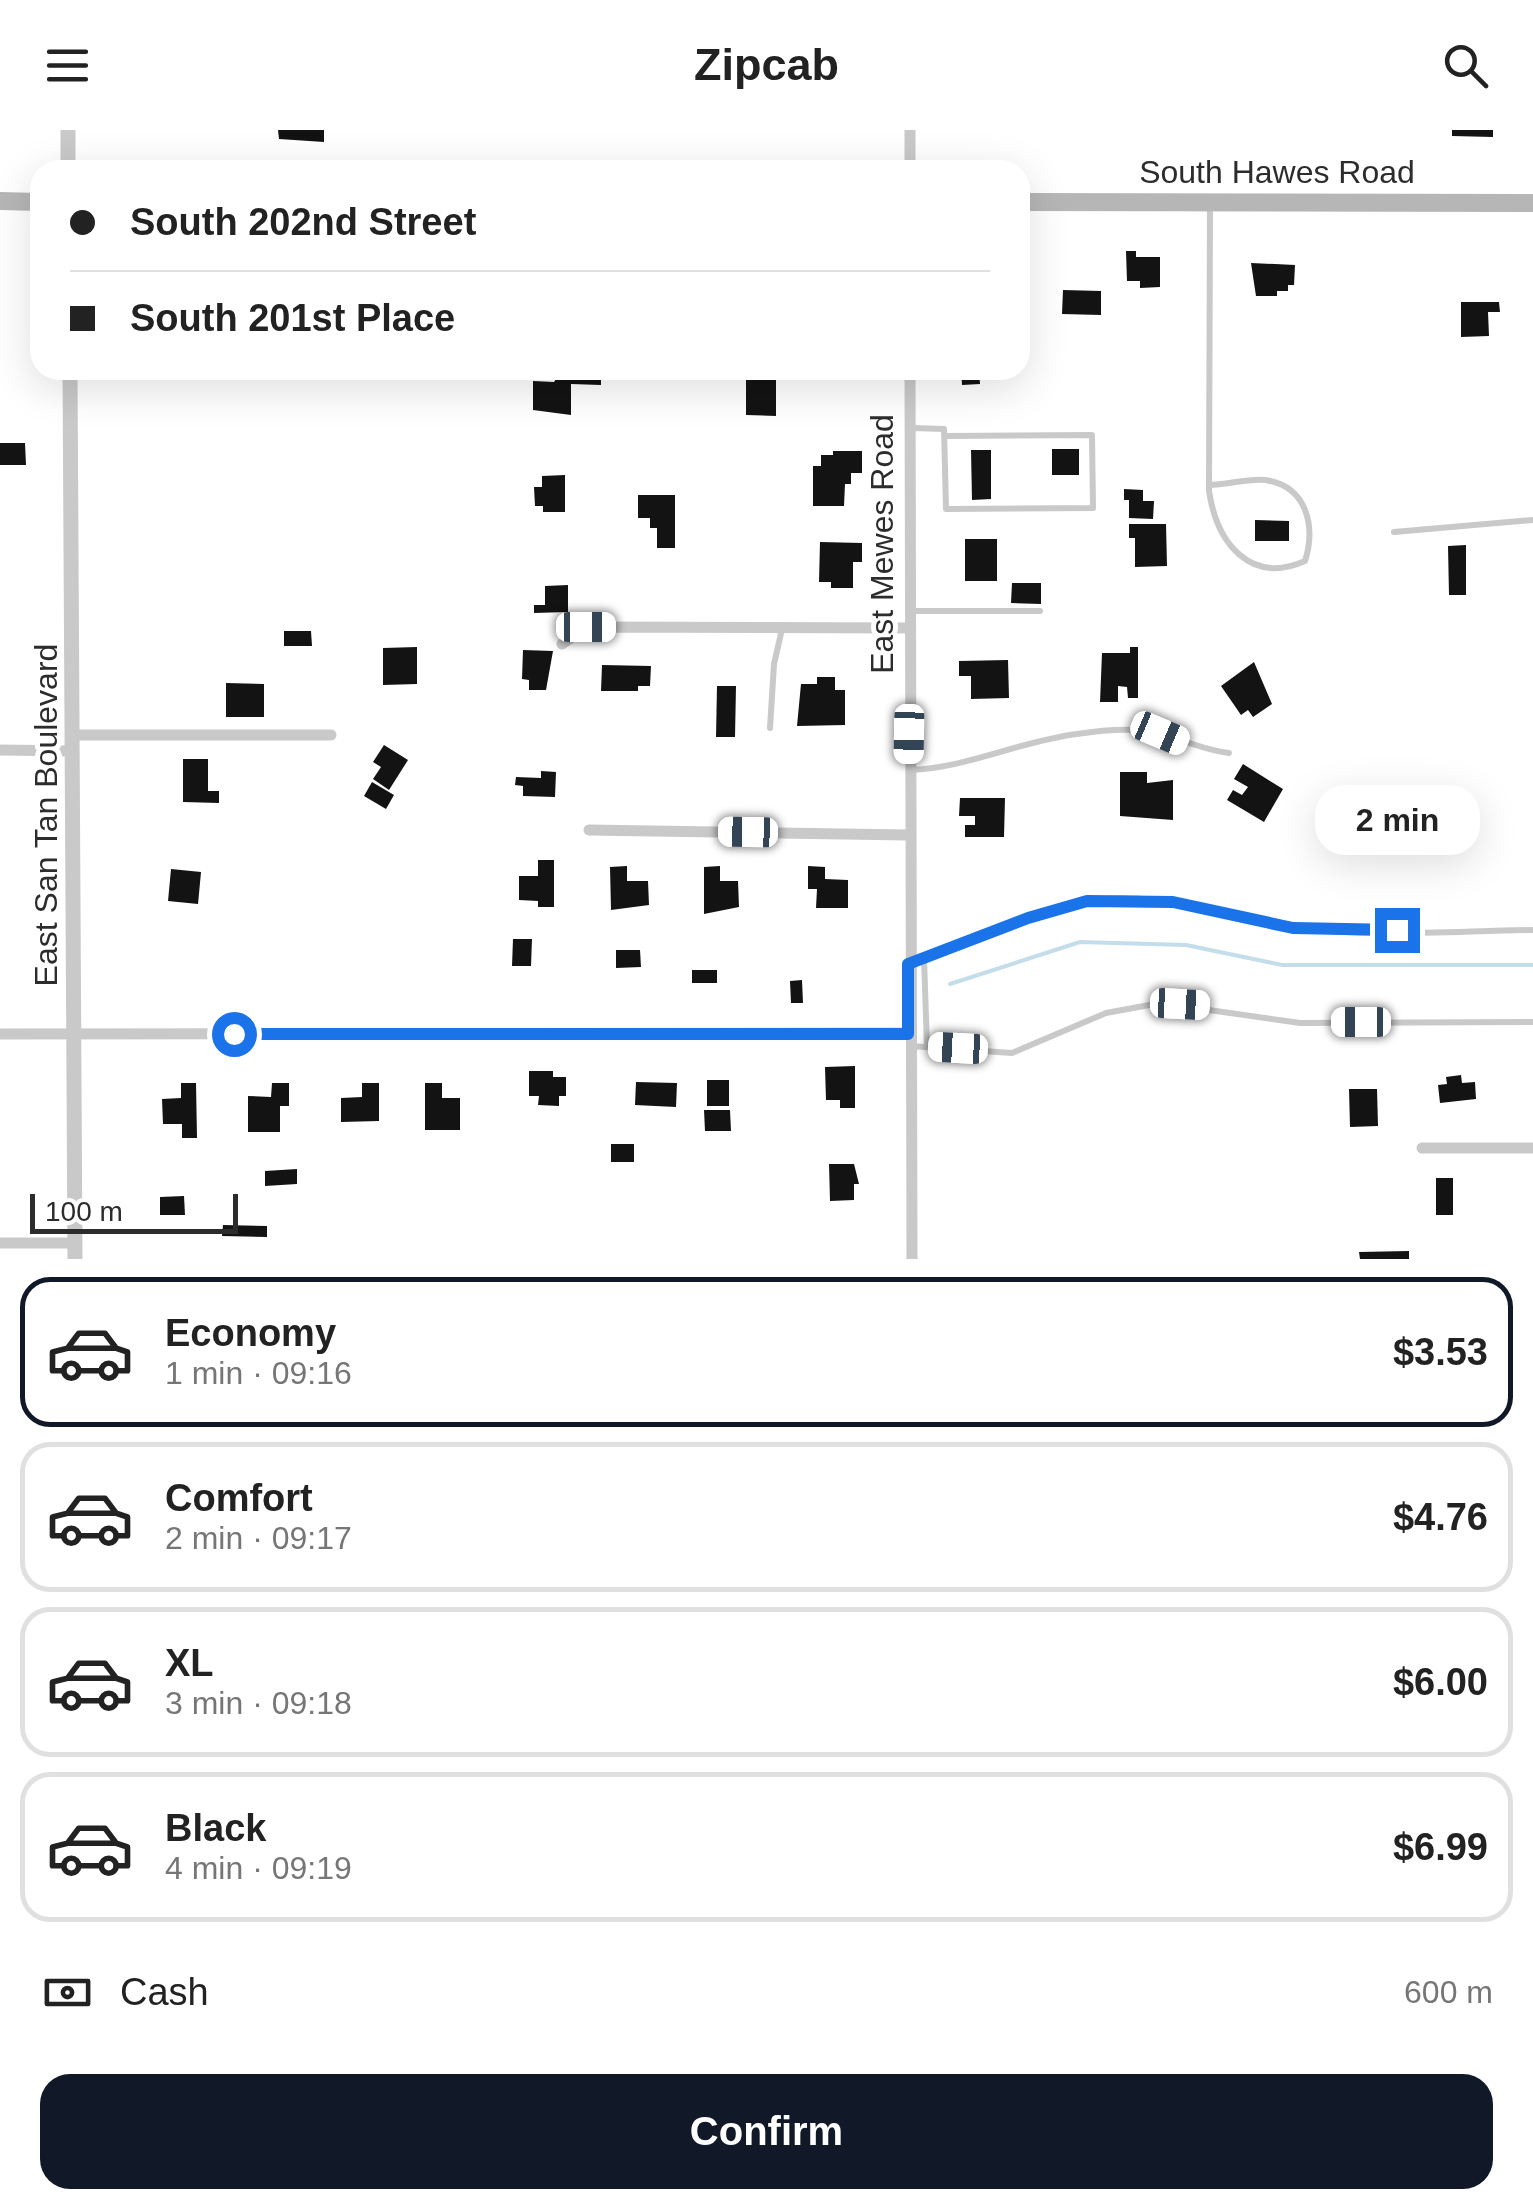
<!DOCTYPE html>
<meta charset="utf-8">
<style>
body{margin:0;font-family:Helvetica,sans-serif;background:#f6f6f6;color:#222;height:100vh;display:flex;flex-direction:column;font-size:38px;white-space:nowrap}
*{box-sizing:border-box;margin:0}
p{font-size:32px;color:#767676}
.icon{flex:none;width:55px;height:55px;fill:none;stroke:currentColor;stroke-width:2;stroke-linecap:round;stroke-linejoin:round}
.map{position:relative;height:1129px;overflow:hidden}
.details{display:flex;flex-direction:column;background:#fff;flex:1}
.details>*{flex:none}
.banner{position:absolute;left:30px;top:30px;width:1000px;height:220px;border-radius:30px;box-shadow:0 10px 40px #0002;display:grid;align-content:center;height:220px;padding:0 40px;background:#fff}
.scale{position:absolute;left:30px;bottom:25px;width:208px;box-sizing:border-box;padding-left:10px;border:5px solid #2c2c2c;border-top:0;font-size:28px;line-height:35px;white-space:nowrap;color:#2c2c2c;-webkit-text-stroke:8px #fff;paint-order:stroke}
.end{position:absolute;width:45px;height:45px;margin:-22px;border:12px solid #1a73e8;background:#fff;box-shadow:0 0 0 5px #fff}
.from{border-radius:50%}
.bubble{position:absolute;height:70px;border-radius:30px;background:#fff;box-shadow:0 10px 40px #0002;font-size:32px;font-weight:700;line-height:70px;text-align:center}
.car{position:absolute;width:30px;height:60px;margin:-30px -15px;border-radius:12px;box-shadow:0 0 8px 2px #0007;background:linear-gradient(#fff 24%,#345 0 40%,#fff 0 76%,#345 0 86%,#fff 0)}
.banner b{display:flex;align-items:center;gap:35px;height:95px;font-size:38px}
.banner b+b{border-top:2px solid #e0e0e0}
.banner i{width:25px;height:25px;background:#222}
ul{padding:18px 0 0;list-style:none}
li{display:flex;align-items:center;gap:30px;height:150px;margin:0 20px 15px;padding:0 20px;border:5px solid #e0e0e0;border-radius:30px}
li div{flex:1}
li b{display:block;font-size:38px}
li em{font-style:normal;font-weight:700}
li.on{border-color:#111827}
li>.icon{width:90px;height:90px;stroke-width:1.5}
.pay{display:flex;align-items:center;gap:25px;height:110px;padding:0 40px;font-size:38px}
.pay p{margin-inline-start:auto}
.cta{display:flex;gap:20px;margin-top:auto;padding:20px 40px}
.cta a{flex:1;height:115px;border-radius:30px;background:#111827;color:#fff;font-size:40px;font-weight:700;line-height:115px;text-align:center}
header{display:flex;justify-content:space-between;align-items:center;height:130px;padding:0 40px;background:#fff;font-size:45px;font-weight:700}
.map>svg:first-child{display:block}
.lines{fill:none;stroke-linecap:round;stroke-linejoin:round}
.stream{stroke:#c3ddeb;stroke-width:4}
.building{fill:#131313}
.service{stroke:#c9c9c9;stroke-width:6}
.minor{stroke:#c9c9c9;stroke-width:11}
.tertiary{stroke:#c9c9c9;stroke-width:15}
.secondary{stroke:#b6b6b6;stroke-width:18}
.route{stroke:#1a73e8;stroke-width:12}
.labels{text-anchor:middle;stroke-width:10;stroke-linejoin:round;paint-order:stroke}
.street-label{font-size:32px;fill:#2c2c2c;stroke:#fff}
</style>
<header><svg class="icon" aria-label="menu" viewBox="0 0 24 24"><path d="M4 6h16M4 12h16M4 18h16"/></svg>Zipcab<svg class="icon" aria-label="search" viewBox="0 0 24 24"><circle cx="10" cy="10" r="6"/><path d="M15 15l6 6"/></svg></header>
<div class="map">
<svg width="1533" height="1129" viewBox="0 0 1533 1129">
<rect width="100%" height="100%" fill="#fff"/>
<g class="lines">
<polyline class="stream" points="950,854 1080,812 1186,815 1282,835 1533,835"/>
</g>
<g class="building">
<polygon points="278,0 324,0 324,12 279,9"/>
<polygon points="1452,0 1493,0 1493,7 1452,6"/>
<polygon points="1126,121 1136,121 1136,127 1160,127 1160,157 1140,158 1140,151 1127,151"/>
<polygon points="1251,133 1295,135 1294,155 1288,155 1288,161 1277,161 1277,166 1256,166"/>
<polygon points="1063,160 1101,161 1101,185 1062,184"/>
<polygon points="1461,172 1499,172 1500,182 1488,182 1489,206 1461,207"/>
<polygon points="562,240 601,240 601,255 571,254 571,285 533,280 533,251 554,252"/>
<polygon points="746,240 776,240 776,286 746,285"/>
<polygon points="961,240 979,240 980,254 962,255"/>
<polygon points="0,313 25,313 26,335 0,335"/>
<rect x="1052" y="319" width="27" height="26"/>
<polygon points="971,320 991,320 991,369 972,370"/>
<polygon points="833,321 862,321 862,343 851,343 851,354 845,354 844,376 813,376 813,336 821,336 821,325 833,325"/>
<polygon points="565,345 565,382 543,382 543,376 535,376 534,357 542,357 542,346"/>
<polygon points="1124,359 1143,360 1143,371 1154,371 1153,389 1129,388 1129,370 1124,370"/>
<polygon points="638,365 675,365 675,418 657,418 657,398 650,398 650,388 638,388"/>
<polygon points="1255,390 1289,391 1289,411 1255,411"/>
<polygon points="1129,394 1166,394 1167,436 1135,437 1135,408 1129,408"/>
<rect x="965" y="409" width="32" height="42"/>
<polygon points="820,412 862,413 862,432 853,432 853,458 831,458 831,452 819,452"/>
<polygon points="1466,415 1466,465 1449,465 1448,416"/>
<polygon points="1012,453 1041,453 1041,474 1011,473"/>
<polygon points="568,455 568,482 534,483 534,475 545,475 545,456"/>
<polygon points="284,501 311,501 312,516 284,516"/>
<polygon points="417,517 417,554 383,555 383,518"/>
<polygon points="1130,517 1138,517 1138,568 1128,568 1127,557 1118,556 1118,572 1100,572 1102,523 1130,523"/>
<polygon points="523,520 553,521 546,560 529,560 529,550 522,549"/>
<polygon points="1008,530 1009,568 971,569 971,546 959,546 959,531"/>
<polygon points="1254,532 1272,574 1253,587 1248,580 1241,585 1221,556"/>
<polygon points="602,535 651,536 650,556 638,556 638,561 601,561"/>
<polygon points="817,547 835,547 835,560 845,560 845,595 797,596 801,554 817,554"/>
<polygon points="226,553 264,554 264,587 226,587"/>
<polygon points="717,556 736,556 735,607 716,607"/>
<polygon points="384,615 408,630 389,660 373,649 381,637 373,632"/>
<polygon points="183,629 208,629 208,661 219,661 219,673 183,672"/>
<polygon points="1243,634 1283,659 1264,692 1227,670 1233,660 1242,665 1248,657 1234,649"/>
<polygon points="541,641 556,642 555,667 523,666 523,656 515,655 516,647 541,648"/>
<polygon points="1120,642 1147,642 1147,653 1173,650 1173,690 1120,686"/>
<polygon points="372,652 394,665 386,679 364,666"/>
<polygon points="960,668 1005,668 1004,707 965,707 965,695 975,695 975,686 959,686"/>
<polygon points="538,730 554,730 554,777 538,777 538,771 519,770 519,746 538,746"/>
<polygon points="627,736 627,751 648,751 649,775 611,780 610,737"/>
<polygon points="720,736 720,751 738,751 739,777 704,784 704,737"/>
<polygon points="808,736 825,737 825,749 848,750 848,778 816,778 817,759 808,759"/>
<polygon points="171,739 201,742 198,774 168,771"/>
<polygon points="513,809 532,809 531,836 512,836"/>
<polygon points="616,820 640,820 641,837 616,838"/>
<rect x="692" y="840" width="25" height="13"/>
<polygon points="802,850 803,873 791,873 790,851"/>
<polygon points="855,936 855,978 840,978 840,970 826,970 825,937"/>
<polygon points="529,941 553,941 553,947 566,947 566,966 559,966 559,976 538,975 539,966 529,966"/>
<polygon points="1461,945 1462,953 1475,952 1476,969 1440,973 1438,955 1447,954 1446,947"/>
<rect x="707" y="950" width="22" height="26"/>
<polygon points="636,952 677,953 676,977 635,975"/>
<polygon points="181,953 196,953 197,1008 182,1008 182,994 163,994 162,969 181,968"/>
<polygon points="272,953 289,953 289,976 280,976 280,1002 248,1002 248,966 271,967"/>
<polygon points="362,953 379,953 379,991 341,992 341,968 362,967"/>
<polygon points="425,953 442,953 442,968 460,968 460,1000 425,1000"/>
<polygon points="1349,959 1377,959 1378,996 1350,997"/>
<polygon points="704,980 730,980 731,1001 705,1001"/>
<rect x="611" y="1014" width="23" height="18"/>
<polygon points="829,1034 854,1034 859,1054 854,1054 854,1070 830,1071"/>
<polygon points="297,1039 297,1054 265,1056 265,1041"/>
<rect x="1436" y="1048" width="17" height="37"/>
<polygon points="184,1066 185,1085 160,1085 160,1067"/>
<polygon points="223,1095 267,1096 267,1107 222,1106"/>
<polygon points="1409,1121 1409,1129 1360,1129 1359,1122"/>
</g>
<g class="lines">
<g class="service">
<polyline points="1020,136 1020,158"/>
<polyline points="912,298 944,299 946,379 1093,378 1092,305 945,306"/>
<path d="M1209,355C1227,355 1248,348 1265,350C1307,356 1316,396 1305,431C1251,455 1217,414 1209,361L1210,74"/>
<polyline points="1394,402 1533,390"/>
<polyline points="912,481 1040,481"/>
<polyline points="770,598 774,534 782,499"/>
<path d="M910,640C967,638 1020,611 1077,604C1102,600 1137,597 1162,604C1186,611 1204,620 1229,623"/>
<polyline points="924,828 927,917"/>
<path d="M913,832C969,811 1026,782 1086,771C1158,758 1226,790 1296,798C1373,808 1455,801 1533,800"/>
<polyline points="910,916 1012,923 1106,883 1160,873 1300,893 1533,892"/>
</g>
<g class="minor">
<polyline points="910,0 910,40"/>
<polyline points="910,240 912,1129"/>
<polyline points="562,514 586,497 910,498"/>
<polyline points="73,605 331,605"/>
<polyline points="0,620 73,621"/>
<polyline points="589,700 908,705"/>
<polyline points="0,904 908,903"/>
<polyline points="1422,1018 1533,1018"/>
<polyline points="0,1113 75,1113"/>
</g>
<g class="tertiary">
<polyline points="68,0 68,40"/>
<polyline points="70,240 75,1129"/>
</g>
<g class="secondary">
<polyline points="0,71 40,72"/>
<polyline points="1020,72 1533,73"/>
</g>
</g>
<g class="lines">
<polyline class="route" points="234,904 908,904 908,834 1028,788 1087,771 1173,772 1293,798 1397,800"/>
</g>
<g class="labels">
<g class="street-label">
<text x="1277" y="53">South Hawes Road</text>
<text transform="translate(882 414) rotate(-90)" y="11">East Mewes Road</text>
<text transform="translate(46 685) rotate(-90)" y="11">East San Tan Boulevard</text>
</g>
</g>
</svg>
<div class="scale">100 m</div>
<i class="end from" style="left:234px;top:904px"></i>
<i class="end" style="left:1397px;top:800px"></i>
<div class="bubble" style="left:1315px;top:655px;width:165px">2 min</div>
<i class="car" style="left:586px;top:497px;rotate:90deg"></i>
<i class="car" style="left:1160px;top:603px;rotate:113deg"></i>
<i class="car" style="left:909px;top:604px;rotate:181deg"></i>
<i class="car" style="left:748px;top:702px;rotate:271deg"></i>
<i class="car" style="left:1180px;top:874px;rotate:93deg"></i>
<i class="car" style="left:1361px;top:892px;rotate:270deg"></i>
<i class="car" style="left:958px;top:918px;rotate:273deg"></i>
<div class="banner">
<b><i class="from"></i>South 202nd Street</b>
<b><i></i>South 201st Place</b>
</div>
</div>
<section class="details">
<ul>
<li class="on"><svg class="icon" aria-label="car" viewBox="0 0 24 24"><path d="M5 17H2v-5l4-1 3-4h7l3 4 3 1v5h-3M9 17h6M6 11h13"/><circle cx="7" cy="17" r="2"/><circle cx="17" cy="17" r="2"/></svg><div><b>Economy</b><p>1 min · 09:16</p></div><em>$3.53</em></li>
<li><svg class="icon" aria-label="car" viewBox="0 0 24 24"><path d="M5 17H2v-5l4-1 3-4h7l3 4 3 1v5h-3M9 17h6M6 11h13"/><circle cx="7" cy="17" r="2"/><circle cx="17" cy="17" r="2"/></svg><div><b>Comfort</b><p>2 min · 09:17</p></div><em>$4.76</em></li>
<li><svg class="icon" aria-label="car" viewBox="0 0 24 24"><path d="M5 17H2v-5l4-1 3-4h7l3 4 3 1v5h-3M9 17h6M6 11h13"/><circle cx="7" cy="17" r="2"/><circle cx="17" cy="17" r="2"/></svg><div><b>XL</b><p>3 min · 09:18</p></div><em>$6.00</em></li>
<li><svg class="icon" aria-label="car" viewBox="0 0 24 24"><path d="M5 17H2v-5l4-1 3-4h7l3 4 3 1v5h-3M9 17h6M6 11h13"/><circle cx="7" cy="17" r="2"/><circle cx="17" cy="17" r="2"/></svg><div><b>Black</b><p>4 min · 09:19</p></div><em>$6.99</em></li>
</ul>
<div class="pay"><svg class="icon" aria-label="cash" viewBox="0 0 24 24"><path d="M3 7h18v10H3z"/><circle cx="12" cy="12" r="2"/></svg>Cash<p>600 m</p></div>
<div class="cta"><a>Confirm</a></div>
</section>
